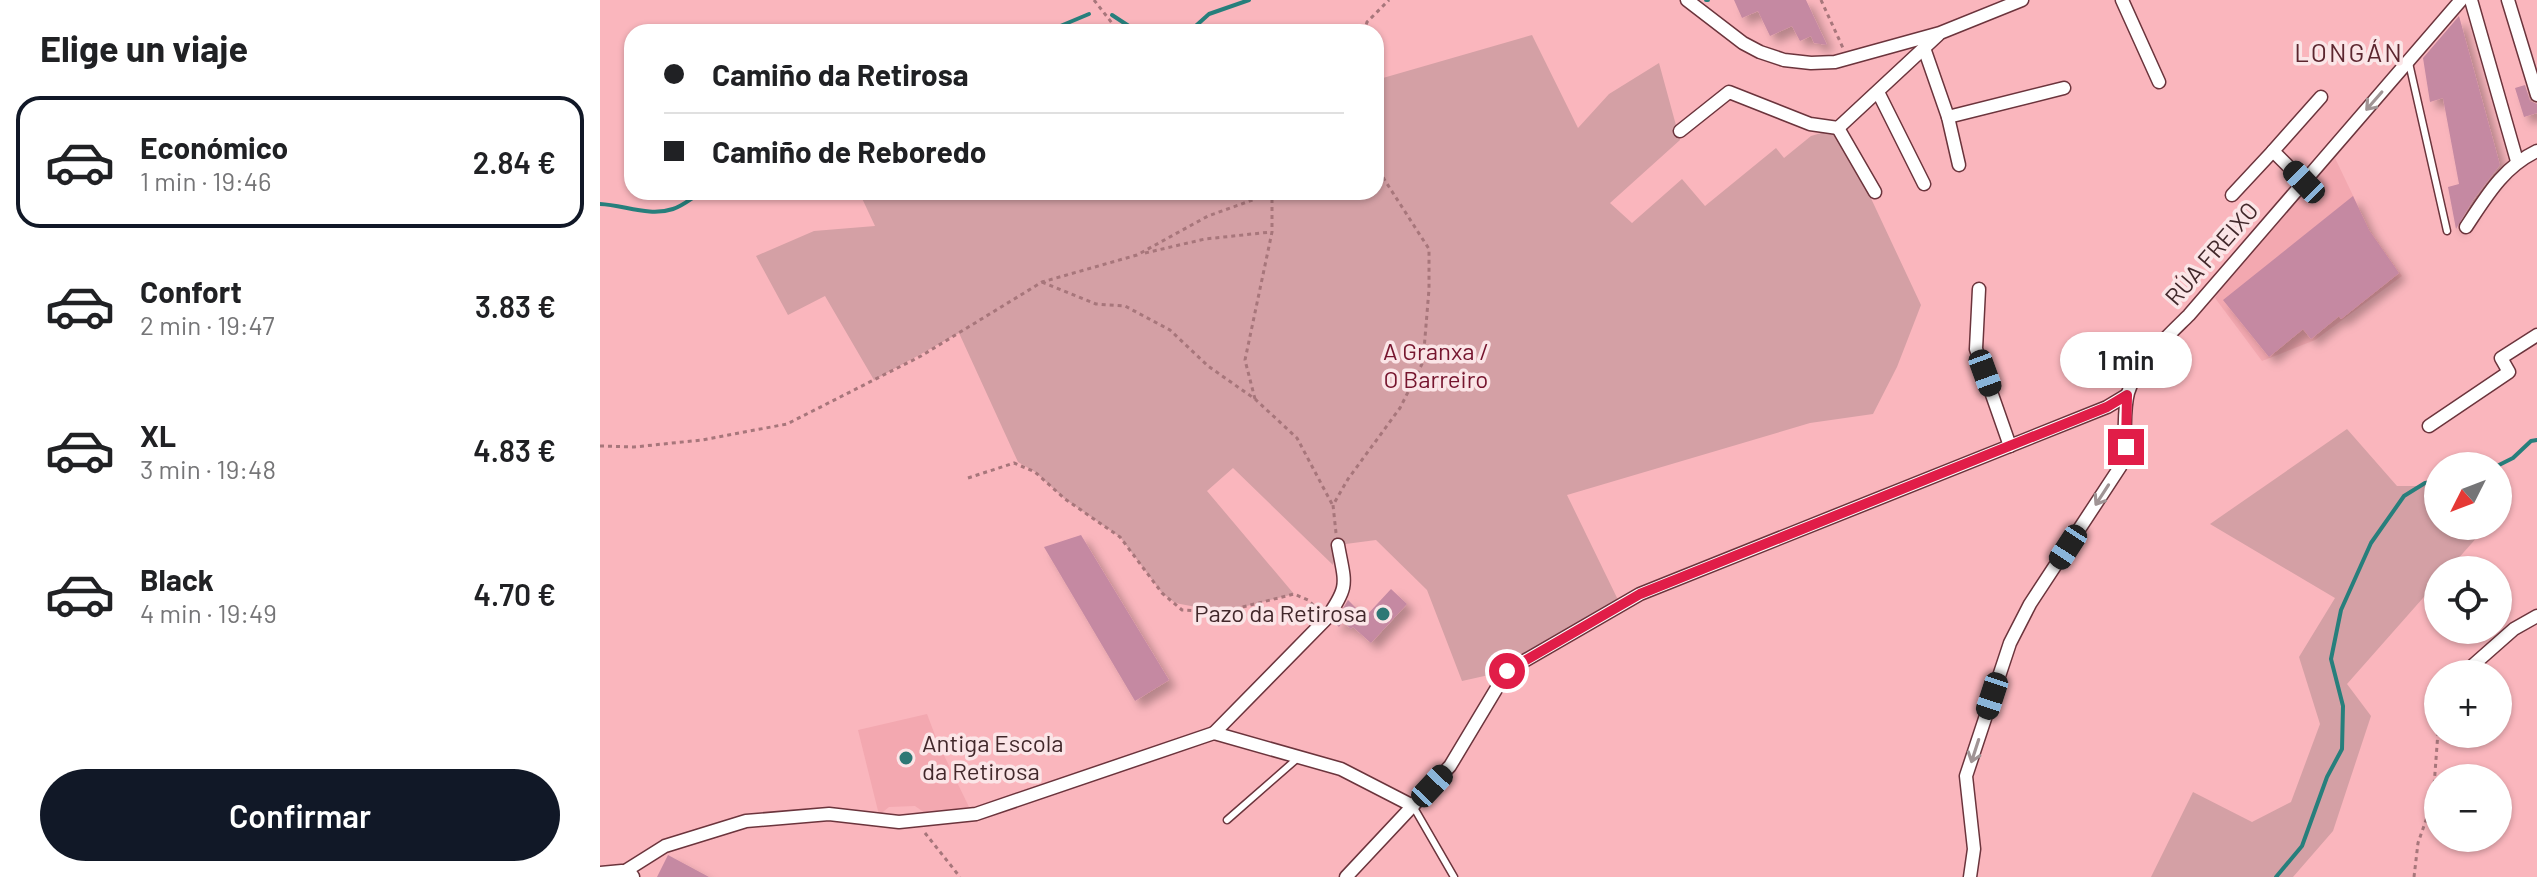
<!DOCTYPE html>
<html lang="es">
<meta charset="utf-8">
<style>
body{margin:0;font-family:Barlow,sans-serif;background:#f6f6f6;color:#202124;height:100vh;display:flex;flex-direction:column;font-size:30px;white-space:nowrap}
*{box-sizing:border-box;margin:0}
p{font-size:26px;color:#757577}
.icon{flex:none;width:44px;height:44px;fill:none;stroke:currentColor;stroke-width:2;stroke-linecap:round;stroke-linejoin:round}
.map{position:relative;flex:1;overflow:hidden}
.drawer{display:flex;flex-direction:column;background:#fff;width:600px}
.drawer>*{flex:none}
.top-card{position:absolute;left:24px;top:24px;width:760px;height:176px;border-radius:24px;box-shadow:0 2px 6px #0004;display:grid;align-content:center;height:176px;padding:0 40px;background:#fff}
.needle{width:52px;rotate:228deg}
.fabs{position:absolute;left:1824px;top:452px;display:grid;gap:16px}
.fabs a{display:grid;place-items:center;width:88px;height:88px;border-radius:50%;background:#fff;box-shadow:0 2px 6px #0004;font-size:40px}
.end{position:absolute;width:36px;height:36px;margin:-18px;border:10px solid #e11d48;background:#fff;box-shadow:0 0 0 4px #fff}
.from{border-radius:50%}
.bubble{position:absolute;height:56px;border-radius:28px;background:#fff;box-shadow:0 2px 6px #0004;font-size:26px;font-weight:600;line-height:56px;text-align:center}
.car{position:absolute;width:24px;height:48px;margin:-24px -12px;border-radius:10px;box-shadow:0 0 6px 2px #0007;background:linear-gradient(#222 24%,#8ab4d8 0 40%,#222 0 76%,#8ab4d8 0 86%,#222 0)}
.top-card b{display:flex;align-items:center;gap:28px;height:76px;font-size:30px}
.top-card b+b{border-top:2px solid #e0e0e0}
.top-card i{width:20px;height:20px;background:#202124}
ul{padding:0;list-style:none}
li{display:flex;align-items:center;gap:24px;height:132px;margin:0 16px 12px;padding:0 24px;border:4px solid transparent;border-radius:24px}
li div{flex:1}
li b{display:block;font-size:30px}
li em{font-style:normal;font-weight:600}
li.on{border-color:#111827}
li>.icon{width:72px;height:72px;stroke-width:1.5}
h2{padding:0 40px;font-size:36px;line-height:96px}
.action{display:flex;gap:16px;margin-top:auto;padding:16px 40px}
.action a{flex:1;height:92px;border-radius:48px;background:#111827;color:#fff;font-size:32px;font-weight:600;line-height:92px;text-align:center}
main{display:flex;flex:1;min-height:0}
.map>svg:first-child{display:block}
.built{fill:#f3a8b0}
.green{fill:#d4a0a5}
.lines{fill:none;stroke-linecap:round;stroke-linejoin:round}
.stream{stroke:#277f7c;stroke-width:4}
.building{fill:#c589a2;filter:url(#shadow)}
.service-casing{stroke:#6b343c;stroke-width:9}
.minor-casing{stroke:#6b343c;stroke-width:15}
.tertiary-casing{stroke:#6b343c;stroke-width:19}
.path{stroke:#a7767b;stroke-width:3;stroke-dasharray:4 4;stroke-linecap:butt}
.service{stroke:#fff;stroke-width:6}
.minor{stroke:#fff;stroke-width:12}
.tertiary{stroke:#fff;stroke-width:16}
.oneway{stroke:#a09495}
.route{stroke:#e11d48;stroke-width:10}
.poi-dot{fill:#2e7875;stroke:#fbe5e7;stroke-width:3}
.labels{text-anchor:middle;stroke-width:7;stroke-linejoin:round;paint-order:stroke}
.street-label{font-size:24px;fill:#42282b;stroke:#fbe5e7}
.park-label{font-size:24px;fill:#76152e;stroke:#fbe5e7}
.poi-label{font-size:24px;fill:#42282b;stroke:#fbe5e7;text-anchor:end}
.neighbourhood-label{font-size:26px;letter-spacing:2px;fill:#5c262f;stroke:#fbe5e7}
</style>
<main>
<section class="drawer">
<h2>Elige un viaje</h2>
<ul>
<li class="on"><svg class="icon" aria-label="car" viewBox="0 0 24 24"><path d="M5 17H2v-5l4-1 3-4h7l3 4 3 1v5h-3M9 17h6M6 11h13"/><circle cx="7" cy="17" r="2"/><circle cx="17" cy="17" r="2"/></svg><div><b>Económico</b><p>1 min · 19:46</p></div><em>2.84 €</em></li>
<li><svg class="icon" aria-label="car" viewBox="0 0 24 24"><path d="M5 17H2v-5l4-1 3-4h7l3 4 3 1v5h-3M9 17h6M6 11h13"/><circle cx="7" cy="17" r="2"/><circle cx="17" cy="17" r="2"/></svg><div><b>Confort</b><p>2 min · 19:47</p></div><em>3.83 €</em></li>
<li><svg class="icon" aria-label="car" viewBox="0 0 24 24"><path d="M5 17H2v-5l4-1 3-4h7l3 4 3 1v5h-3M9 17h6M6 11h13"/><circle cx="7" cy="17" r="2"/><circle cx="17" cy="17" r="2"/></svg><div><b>XL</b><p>3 min · 19:48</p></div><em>4.83 €</em></li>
<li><svg class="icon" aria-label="car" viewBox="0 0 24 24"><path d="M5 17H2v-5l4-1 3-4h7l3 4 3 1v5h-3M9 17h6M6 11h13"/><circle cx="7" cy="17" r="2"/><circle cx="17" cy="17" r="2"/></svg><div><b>Black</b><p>4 min · 19:49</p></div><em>4.70 €</em></li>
</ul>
<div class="action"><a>Confirmar</a></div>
</section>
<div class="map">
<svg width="1937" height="877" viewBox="0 0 1937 877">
<defs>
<filter id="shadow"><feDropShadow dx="7" dy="7" stdDeviation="4" flood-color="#0004"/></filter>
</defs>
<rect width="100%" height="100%" fill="#fab6bd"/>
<g class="built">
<polygon points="1735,158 1769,229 1802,276 1715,340 1662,361 1615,298 1630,272"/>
<polygon points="327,714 338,743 369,807 325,813 315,806 289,807 279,815 258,730"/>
</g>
<g class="green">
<polygon points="932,35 978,128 1009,94 1059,63 1080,140 1010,203 1032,223 1082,179 1105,206 1176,148 1184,158 1211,136 1238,128 1321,305 1297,367 1273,414 1210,423 967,495 1021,606 907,671 862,681 827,590 776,540 738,545 733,565 633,468 607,491 694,594 623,612 575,603 562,593 520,537 465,499 435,472 418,462 359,333 274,380 225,296 188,315 156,256 214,231 275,226 259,192 776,192 776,80"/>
<polygon points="1747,429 1797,486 1838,486 1838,526 1887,526 1848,570 1838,570 1838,581 1747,684 1771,716 1733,831 1693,877 1551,877 1593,792 1652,822 1691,802 1720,724 1699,657 1735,598 1610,524"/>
</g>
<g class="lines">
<g class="stream">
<polyline points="1106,0 1108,0"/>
<polyline points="512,15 538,32"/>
<polyline points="446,32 489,14"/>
<polyline points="589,32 609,14 649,0"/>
<path d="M0,204C24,205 49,217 73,209C83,206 93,197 102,192"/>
<polyline points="1897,466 1913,458 1931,441 1937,440"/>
<polyline points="1676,877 1702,846 1727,777 1742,749 1743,706 1731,659 1741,610 1771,543 1804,496 1825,483 1838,481"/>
</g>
</g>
<g class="building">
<polygon points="1134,0 1206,0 1227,45 1214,43 1211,36 1200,41 1192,26 1170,36 1158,11 1142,18"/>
<polygon points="1859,16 1900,165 1873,200 1856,229 1848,187 1859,184 1843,98 1830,102 1823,58"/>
<polygon points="1925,85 1930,101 1937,104 1937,113 1924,117 1915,88"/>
<polygon points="1753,196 1769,230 1799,273 1741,319 1739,316 1711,339 1703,329 1669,357 1623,300"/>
<polygon points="481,535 569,680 535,701 444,547"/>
<polygon points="791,589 807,604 771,643 753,627 751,629 743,622 739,627 734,623 748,600 765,617"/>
<polygon points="68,855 109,877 57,877"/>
</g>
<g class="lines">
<defs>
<g id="service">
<polyline points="1809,63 1847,231"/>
<polyline points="813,806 854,877"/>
<polyline points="627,820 699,757"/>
</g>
<g id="minor">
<polyline points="1087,0 1143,43 1160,52 1184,60 1211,63 1235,62 1340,33 1422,0"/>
<polyline points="1522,0 1559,82"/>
<polyline points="1871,0 1917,161"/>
<polyline points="1908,0 1937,95"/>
<polyline points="1324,48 1348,117 1464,88"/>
<polyline points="1278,92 1324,184"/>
<polyline points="1348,117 1359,165"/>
<polyline points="1238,128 1275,192"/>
<polyline points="1080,131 1129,92 1210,124 1238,128 1338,35"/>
<polyline points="1704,182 1673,151 1721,97"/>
<polyline points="1632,195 1673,151"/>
<path d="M1866,227C1886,197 1903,167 1937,151"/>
<polyline points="1379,289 1376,349 1410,446"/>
<polyline points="1829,426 1909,372 1901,358 1937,335"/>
<polyline points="1863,674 1914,629 1937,616"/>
<path d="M614,733L726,619C750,585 745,584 738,545"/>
<polyline points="22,873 65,846 146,821 229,814 299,822 376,814 614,733 741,769 813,806"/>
<polyline points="746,877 850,766 907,671 1040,594 1507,407 1527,395"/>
<path d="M1370,877L1374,849L1366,776L1410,643L1430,604L1520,467C1528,440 1522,415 1528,393C1536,364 1569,335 1589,315L1861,0"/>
</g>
<polyline id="tertiary" points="0,875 22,873 31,877"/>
</defs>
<use href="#service" class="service-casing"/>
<use href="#minor" class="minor-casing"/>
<use href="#tertiary" class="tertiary-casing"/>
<g class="path">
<polyline points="494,0 519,32"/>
<polyline points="1221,0 1243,48"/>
<polyline points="764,32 767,22 789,0"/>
<polyline points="545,253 605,239 671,232"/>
<polyline points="442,282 496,304 525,306 570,330 608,366 655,399 697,438 732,504"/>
<polyline points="655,399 645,360 672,232 672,193"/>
<polyline points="0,446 34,447 102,440 187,424 321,356 442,282 537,255 608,216 675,192"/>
<polyline points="368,478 414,463 435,472 465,499 520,537 562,593 582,610 623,612 694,594 708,600 718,610"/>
<polyline points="736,533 733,505 748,479 800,408 823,362 829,289 829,249 784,179 776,158"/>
<polyline points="325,833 360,877"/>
<polyline points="1814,877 1818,843 1833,800 1838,732"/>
</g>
<use href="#service" class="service"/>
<use href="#minor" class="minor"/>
<use href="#tertiary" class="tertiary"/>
</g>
<defs><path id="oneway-shaft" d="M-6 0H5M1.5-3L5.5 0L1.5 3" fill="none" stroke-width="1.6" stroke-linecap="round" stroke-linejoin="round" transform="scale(2)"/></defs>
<g class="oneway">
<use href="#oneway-shaft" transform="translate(1774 101) rotate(131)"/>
<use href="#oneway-shaft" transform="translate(1502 495) rotate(123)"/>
<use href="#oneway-shaft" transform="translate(1375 751) rotate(108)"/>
</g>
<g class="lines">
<polyline class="route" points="907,671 1040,594 1507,407 1527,395 1526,447"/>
</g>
<g class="poi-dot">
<circle cx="783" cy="614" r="8"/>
<circle cx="306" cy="758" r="8"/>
</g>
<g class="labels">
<g class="street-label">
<text transform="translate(1612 254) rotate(-49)" y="8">RÚA FREIXO</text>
</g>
<g class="park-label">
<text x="836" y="360">A Granxa /<tspan x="836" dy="28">O Barreiro</tspan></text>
</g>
<g class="poi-label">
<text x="767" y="622">Pazo da Retirosa</text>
<text x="322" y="752" text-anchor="start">Antiga Escola<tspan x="322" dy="28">da Retirosa</tspan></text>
</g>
<g class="neighbourhood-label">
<text x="1749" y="62">LONGÁN</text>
</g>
</g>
</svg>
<div class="fabs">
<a><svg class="needle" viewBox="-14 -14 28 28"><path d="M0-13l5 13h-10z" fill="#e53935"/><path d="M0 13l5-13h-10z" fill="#757577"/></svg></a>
<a><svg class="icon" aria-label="locate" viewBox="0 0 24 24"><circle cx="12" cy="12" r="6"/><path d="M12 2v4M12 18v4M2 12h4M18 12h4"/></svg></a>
<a>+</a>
<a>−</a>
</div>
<i class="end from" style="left:907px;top:671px"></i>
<i class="end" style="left:1526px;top:447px"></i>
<div class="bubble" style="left:1460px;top:332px;width:132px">1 min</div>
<i class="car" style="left:1704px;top:182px;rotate:316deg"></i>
<i class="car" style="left:1385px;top:373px;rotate:160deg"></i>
<i class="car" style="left:1468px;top:547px;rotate:213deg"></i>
<i class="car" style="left:1392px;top:696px;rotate:198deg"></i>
<i class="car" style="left:832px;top:786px;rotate:43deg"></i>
<div class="top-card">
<b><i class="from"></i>Camiño da Retirosa</b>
<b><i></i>Camiño de Reboredo</b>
</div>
</div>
</main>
